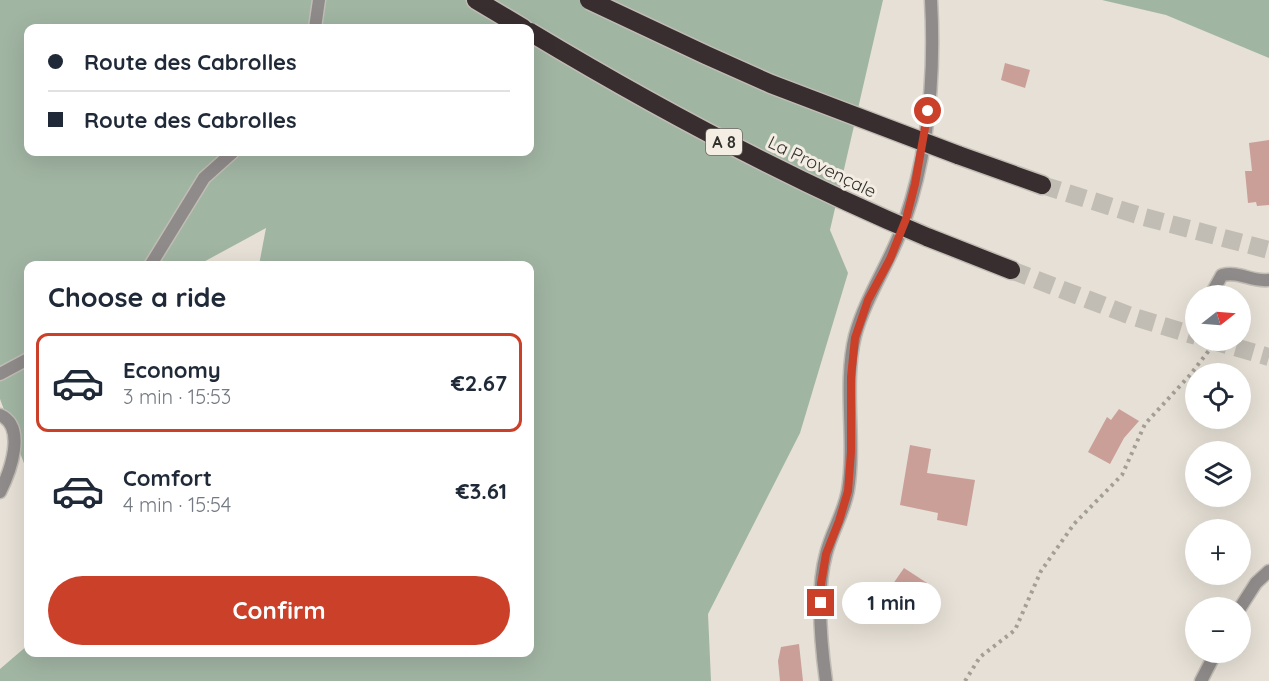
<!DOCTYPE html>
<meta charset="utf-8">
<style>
body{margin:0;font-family:Quicksand,sans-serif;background:#f2f2f3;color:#1f2937;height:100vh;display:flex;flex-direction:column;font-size:22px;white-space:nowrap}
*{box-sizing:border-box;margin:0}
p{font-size:20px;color:#747a83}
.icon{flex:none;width:33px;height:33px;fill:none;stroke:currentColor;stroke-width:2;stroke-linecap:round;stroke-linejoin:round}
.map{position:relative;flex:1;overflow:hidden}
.panel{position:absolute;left:24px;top:261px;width:510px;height:396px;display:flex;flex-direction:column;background:#fff;border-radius:12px;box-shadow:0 6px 24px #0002}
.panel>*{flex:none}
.top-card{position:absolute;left:24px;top:24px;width:510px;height:132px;border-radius:12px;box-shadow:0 6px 24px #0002;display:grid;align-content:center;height:132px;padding:0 24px;background:#fff}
.needle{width:39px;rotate:73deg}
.buttons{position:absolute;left:1185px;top:285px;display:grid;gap:12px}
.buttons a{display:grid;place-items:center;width:66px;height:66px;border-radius:50%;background:#fff;box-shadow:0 6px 24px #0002;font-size:30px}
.end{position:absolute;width:27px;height:27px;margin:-14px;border:8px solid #cb4029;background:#fff;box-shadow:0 0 0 3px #fff}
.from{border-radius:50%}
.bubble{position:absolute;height:42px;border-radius:21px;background:#fff;box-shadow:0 6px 24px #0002;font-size:20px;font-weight:800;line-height:42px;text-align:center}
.top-card b{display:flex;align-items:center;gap:21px;height:57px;font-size:22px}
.top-card b+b{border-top:2px solid #e0e1e3}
.top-card i{width:15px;height:15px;background:#1f2937}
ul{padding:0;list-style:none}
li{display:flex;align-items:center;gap:18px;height:99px;margin:0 12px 9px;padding:0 12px;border:3px solid transparent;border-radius:12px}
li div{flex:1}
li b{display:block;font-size:22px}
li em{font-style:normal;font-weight:800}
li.selected{border-color:#cb4029}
li>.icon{width:54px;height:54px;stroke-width:1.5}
h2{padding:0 24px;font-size:27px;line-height:72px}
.primary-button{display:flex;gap:12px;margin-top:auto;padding:12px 24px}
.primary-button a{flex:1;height:69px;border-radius:36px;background:#cb4029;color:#fff;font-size:24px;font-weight:800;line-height:69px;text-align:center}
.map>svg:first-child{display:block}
.green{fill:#a1b5a3;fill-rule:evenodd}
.building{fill:#ca9f98}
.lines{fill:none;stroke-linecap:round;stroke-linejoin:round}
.motorway-tunnel{stroke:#c2bdb4;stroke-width:18;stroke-dasharray:18 9;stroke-linecap:butt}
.service-casing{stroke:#c2bdb4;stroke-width:15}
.minor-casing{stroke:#c2bdb4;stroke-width:15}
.tertiary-casing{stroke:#c2bdb4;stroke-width:15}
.motorway-casing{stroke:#c2bdb4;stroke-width:21}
.path{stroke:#a39e96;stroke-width:4;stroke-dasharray:3 4.5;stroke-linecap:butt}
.service{stroke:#908b8b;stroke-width:12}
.minor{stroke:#908b8b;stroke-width:12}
.tertiary{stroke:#908b8b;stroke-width:12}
.motorway{stroke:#392e2f;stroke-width:18}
.motorway-bridge-casing{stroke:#c2bdb4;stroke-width:21;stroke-linecap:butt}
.motorway-bridge{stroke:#392e2f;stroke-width:18}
.route{stroke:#cb4029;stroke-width:8}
.labels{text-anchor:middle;stroke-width:6;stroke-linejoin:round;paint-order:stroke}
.shield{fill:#f3ede3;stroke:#6d6964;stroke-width:1.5}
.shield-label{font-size:16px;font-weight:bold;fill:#33312d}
.street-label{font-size:18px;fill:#33312d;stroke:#f3ede3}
</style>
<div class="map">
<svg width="1269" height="681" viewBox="0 0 1269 681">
<rect width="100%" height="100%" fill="#e6e0d6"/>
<g class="green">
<path d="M0,0H883L830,230L848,273L800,433L708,614L711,681H0V669L28,645V652H530V266L259,265L266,228L198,265L28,266V466H25L0,399ZM28,28H530V152H28Z"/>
<polygon points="1102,0 1269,0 1269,58 1166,15"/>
</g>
<g class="building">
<polygon points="1005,63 1030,70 1025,88 1001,80"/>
<polygon points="1269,140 1269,205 1257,206 1256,202 1248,203 1245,171 1252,171 1249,143"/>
<polygon points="1119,409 1139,421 1124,438 1110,464 1088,452 1107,417 1111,420"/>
<polygon points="910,445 931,449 927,473 975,480 967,526 937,520 938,513 900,505"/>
<polygon points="904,568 927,583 902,620 879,604"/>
<polygon points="799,644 803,681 780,681 778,661 781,647"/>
</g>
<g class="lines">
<g class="motorway-tunnel">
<polyline points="1042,185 1144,217 1269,250"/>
<polyline points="1011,270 1131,316 1196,336"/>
<polyline points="1210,340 1269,357"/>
</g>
<defs>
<path id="service" d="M1213,296L1212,293L1222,275C1241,271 1250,282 1269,280"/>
<path id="minor" d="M0,415C27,427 10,472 0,492"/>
<g id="tertiary">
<polyline points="315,28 319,0"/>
<polyline points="150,266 204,178 233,152"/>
<polyline points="0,374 28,359"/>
<polyline points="1240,608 1256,583 1269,571"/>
<path d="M826,681C821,645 816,590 826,554C831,533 844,513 848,490C856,440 843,385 855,336C866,295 892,260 905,220C929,150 935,73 931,0"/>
<polyline points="1201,681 1216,652"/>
</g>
<g id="motorway">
<polyline points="476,0 523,28"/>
<polyline points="958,155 1042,185"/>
<polyline points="927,237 1011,270"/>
</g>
</defs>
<use href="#service" class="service-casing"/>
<use href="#minor" class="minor-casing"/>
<use href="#tertiary" class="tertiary-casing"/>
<use href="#motorway" class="motorway-casing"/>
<polyline class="path" points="965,681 980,657 1015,630 1041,571 1074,524 1122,475 1145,424 1190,375 1217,340"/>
<use href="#service" class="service"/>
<use href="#minor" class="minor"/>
<use href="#tertiary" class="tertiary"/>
<use href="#motorway" class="motorway"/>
<defs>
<g id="motorway-bridge">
<polyline points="589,0 706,55 771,84 958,155"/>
<path d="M530,32C658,109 789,179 927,237"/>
</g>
</defs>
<use href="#motorway-bridge" class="motorway-bridge-casing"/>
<use href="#motorway-bridge" class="motorway-bridge"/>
</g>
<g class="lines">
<polyline class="route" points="821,603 821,584 826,554 839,521 848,491 851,452 851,377 855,338 868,300 890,259 906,219 915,184 928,111"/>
</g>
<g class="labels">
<rect class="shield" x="706" y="129" width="36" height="26" rx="4.5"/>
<g class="shield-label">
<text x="724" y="148">A 8</text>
</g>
<g class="street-label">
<text transform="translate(822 167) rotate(26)" y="6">La Provençale</text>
</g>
</g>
</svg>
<div class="buttons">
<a><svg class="needle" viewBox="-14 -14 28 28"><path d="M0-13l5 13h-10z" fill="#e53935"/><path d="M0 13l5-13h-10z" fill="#747a83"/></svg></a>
<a><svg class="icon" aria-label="locate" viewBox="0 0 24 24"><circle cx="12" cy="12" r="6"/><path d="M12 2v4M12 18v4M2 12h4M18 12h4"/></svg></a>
<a><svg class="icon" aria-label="layers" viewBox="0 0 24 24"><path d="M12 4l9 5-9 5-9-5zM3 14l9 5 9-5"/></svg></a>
<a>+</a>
<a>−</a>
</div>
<i class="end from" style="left:928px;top:111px"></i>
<i class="end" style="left:821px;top:603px"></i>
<div class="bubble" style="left:842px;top:582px;width:99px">1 min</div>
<div class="top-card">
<b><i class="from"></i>Route des Cabrolles</b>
<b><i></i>Route des Cabrolles</b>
</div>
<section class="panel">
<h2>Choose a ride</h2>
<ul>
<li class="selected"><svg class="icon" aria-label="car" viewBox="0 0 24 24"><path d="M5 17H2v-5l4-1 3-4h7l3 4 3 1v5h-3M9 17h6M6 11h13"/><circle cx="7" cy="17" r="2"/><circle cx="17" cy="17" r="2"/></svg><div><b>Economy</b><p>3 min · 15:53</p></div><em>€2.67</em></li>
<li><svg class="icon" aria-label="car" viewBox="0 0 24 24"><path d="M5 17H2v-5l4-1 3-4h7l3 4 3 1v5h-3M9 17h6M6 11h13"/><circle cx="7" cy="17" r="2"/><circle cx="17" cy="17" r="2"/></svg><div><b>Comfort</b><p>4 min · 15:54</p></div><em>€3.61</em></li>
</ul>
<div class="primary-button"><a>Confirm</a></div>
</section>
</div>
